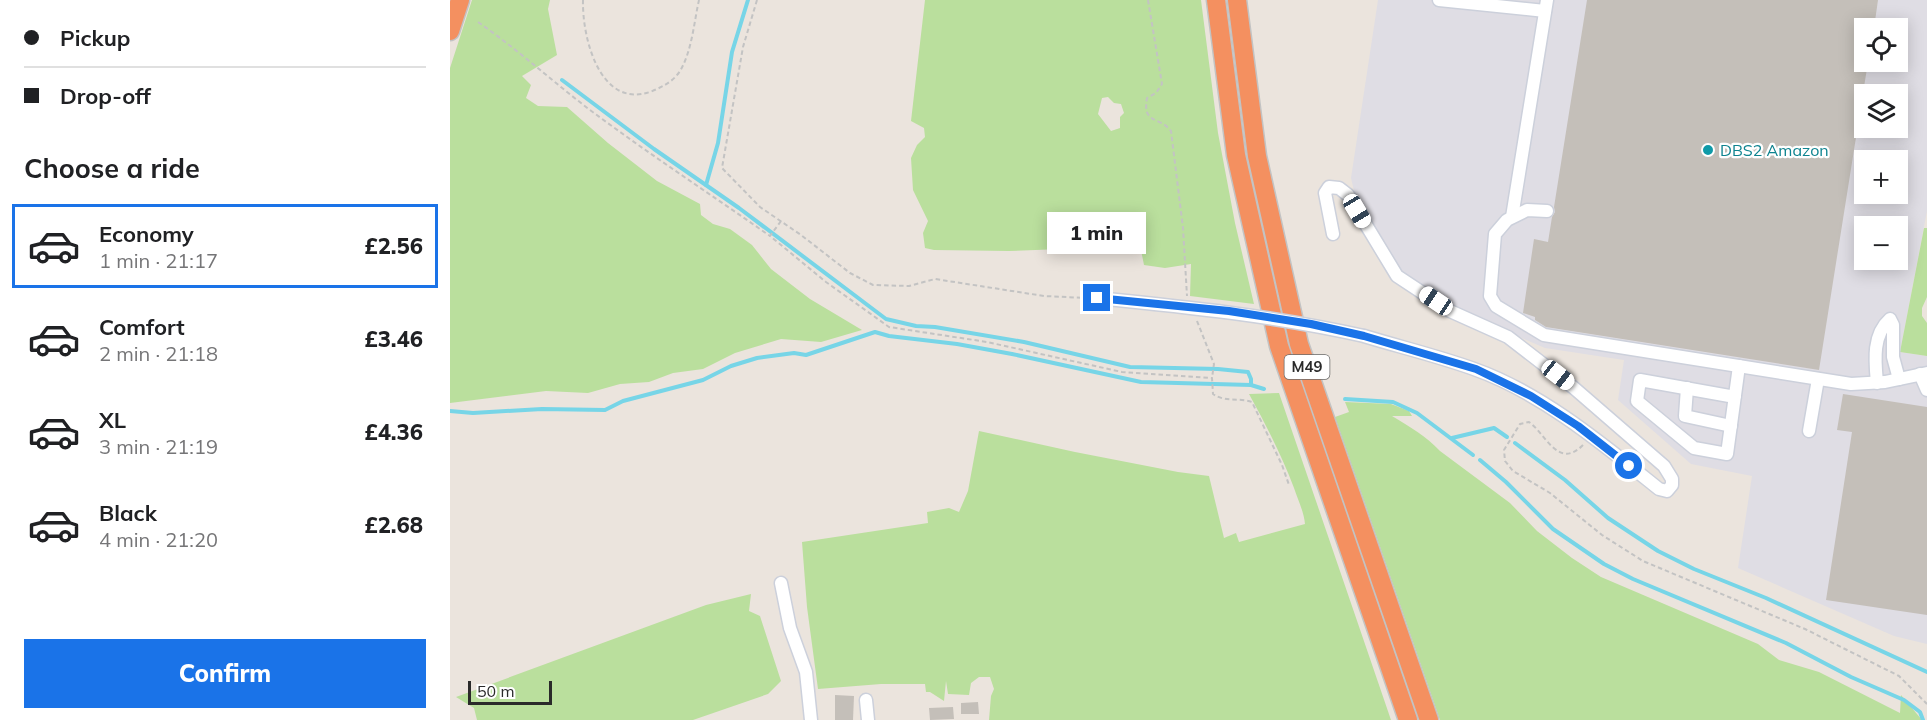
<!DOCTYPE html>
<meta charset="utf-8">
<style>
body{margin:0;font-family:Mulish,sans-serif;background:#f6f6f6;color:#202124;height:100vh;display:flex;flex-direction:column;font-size:22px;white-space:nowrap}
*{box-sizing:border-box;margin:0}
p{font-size:20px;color:#757577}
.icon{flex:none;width:33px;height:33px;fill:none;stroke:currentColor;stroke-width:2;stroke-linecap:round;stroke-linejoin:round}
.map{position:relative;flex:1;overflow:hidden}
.drawer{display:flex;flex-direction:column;background:#fff;width:450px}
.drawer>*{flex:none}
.hud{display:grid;align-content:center;height:132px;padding:0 24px;background:#fff}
.tools{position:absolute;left:1404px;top:18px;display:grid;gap:12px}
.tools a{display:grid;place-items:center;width:54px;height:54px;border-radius:0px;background:#fff;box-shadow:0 3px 15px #0003;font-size:30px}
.scale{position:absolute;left:18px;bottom:15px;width:84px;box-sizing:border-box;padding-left:6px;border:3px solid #2a2a2a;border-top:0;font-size:16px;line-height:21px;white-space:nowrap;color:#2a2a2a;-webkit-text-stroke:4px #fff;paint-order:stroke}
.end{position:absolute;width:27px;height:27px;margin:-14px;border:8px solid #1a73e8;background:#fff;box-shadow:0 0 0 3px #fff}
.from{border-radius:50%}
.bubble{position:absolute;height:42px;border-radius:0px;background:#fff;box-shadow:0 3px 15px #0003;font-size:20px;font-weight:800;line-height:42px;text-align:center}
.car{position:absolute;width:18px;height:36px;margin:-18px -9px;border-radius:8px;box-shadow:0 0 4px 2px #0007;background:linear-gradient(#fff 24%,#345 0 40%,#fff 0 76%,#345 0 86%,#fff 0)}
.hud b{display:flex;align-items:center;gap:21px;height:57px;font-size:22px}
.hud b+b{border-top:2px solid #e0e0e0}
.hud i{width:15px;height:15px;background:#202124}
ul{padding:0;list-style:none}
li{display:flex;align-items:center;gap:18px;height:84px;margin:0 12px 9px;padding:0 12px;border:3px solid transparent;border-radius:0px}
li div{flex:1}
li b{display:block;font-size:22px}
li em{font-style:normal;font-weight:800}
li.on{border-color:#1a73e8}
li>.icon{width:54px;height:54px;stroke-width:1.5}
h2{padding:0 24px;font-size:27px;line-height:72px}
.cta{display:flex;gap:12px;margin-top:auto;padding:12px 24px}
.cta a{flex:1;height:69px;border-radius:0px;background:#1a73e8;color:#fff;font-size:24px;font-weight:800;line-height:69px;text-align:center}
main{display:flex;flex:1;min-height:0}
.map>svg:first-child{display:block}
.industrial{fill:#dfdde4;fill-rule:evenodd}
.green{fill:#badf9d;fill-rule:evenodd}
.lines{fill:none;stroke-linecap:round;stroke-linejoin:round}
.stream{stroke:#77d5e7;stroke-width:4}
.building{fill:#c4bfb9}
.minor-casing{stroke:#ccd0db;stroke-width:15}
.highway-casing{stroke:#c3c3c3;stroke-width:21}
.path{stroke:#c3c3c3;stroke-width:2;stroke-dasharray:4.5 3;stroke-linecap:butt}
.minor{stroke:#fff;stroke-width:12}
.highway{stroke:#f49060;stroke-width:18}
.minor-bridge-casing{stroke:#ccd0db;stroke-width:15;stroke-linecap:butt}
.minor-bridge{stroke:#fff;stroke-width:12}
.route{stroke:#1a73e8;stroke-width:8}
.culture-dot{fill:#0f9aa8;stroke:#fff;stroke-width:2}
.labels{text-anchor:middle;stroke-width:4.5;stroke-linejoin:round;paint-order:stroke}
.shield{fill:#fff;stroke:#6a6a6a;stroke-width:1.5}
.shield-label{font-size:15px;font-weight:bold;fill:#2a2a2a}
.culture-label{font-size:16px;fill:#0d838f;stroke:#fff;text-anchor:start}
</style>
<main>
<section class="drawer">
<div class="hud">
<b><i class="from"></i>Pickup</b>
<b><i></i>Drop-off</b>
</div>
<h2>Choose a ride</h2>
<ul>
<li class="on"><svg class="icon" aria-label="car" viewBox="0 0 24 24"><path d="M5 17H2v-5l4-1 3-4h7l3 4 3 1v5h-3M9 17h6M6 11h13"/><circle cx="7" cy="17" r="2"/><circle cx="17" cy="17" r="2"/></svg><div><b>Economy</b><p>1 min · 21:17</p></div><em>£2.56</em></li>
<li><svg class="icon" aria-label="car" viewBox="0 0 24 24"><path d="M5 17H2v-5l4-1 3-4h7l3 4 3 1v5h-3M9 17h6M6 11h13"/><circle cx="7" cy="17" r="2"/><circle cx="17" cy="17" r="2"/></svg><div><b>Comfort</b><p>2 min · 21:18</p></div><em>£3.46</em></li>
<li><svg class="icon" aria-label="car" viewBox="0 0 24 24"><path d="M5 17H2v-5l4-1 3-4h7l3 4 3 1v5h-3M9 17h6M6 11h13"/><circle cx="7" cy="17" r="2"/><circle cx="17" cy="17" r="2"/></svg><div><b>XL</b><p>3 min · 21:19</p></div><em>£4.36</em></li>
<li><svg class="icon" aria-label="car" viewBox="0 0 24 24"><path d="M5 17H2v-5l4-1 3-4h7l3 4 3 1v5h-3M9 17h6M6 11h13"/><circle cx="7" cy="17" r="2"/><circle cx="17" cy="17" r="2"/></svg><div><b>Black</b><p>4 min · 21:20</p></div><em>£2.68</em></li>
</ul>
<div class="cta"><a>Confirm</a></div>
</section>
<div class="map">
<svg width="1477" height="720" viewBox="0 0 1477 720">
<rect width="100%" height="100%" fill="#ebe4dd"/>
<path class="industrial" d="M928,0H1477V211L1450,352L1477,356V644L1444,636L1288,568L1302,476L1241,464L1168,400L1174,360L1095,348L1011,312L955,277L937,255L905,195L901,178ZM1414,28H1448V62H1414ZM1414,94H1448V128H1414ZM1414,160H1448V194H1414ZM1414,226H1448V260H1414Z"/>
<g class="green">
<polygon points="22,0 100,0 98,9 107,55 72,76 81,85 76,98 88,106 117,107 158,143 207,181 250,204 251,215 263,224 280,229 302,245 321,269 360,299 412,330 371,342 331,339 285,353 253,369 223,373 199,382 170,384 138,393 96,391 0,403 0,68"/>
<path d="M475,0H751L768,133L785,223L804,304L740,296L741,264L715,268L694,265L690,245L682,236H675L664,247L559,251L484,250L475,248L473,233L478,221L463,190L461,158L467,145L475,137L474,128L461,121ZM658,97L664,103L671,104L674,113L670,117V128L661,131L648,114L652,98Z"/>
<polygon points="1474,228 1477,228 1477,297 1472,308 1472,316 1477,323 1477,356 1450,352"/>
<path d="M829,393L941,720H539L541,696L544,689L540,677H529L521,683L519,695L498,694L496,681L494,701L480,692H476L475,684H431L368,689L357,607L352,542L478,523L477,512L499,508L509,512L518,491L529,431L625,452L728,472L759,476L774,538L786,533L789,542L855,524C854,512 848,500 844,488C832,456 816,425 799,394Z"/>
<path d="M895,402L941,404L959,411L962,416H942C960,427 976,436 990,451L1060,503L1087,531L1122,558L1151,577L1308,644L1329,660L1369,672L1450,713L1451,695L1472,720H990L885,417L899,412Z"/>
<polygon points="301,594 299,611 310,616 331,681 318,694 243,720 27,720 24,708 6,697 256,605"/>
</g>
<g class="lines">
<g class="stream">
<polyline points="112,80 204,149 289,208 436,319 466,326 485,327 574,342 680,367 768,369 798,372 801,379 801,385"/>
<polyline points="256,185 268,143 282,52 298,0"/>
<polyline points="895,399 943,402 967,413 1023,455"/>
<polyline points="0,411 23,413 92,409 155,410 173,401 253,380 281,366 307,358 344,353 356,355 425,332 439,336 507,344 562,354 691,382 801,385 814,389"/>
<polyline points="1002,438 1044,428 1057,437"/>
<polyline points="1065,443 1115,480 1158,518 1208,551 1244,569 1316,598 1477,672"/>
<polyline points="1030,460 1056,482 1103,529 1154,564 1183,579 1336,643 1401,677 1454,700 1470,712 1473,720"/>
</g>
</g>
<g class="building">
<polygon points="1137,0 1428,0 1424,28 1414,28 1414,62 1418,62 1369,370 1096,327 1085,320 1085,317 1073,313 1084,239 1098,242 1102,217 1105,212 1104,207"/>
<polygon points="1393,394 1477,407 1477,615 1376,600 1402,432 1387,430"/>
<polygon points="385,695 404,696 403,720 385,720"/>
<polygon points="528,702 529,714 511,714 511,703"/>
<polygon points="503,707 504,719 480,720 479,708"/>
</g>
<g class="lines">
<defs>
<g id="minor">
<polyline points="989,0 1095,11"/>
<polyline points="1097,211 1077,210 1057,220 1045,234 1040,296 1046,306 1094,335 1401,384 1435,382 1477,373"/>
<polyline points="1062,217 1097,0"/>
<path d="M883,234L875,193L879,187L889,188L898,195L947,276L1000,311L1058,337L1124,388L1214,466L1222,479V485L1217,491L1209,489C1154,445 1092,393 1024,369C988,356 950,347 914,336"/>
<polyline points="1470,374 1477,390"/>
<path d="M1427,383C1425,361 1422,335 1440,319L1443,325V357L1449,379"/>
<polyline points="1237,388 1235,416 1281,426"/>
<polyline points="1285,397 1190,380 1187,401 1244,448 1277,454 1289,366"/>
<polyline points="1359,431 1368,379"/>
<polyline points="331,583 340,628 356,672 361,720"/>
<polyline points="416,700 418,720"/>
</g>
<g id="highway">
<polyline points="766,0 786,155 829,346 958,720"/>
<polyline points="787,0 807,156 849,344 979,720"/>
<polyline points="0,31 10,0"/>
</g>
</defs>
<use href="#minor" class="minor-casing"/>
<use href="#highway" class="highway-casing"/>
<g class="path">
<path d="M133,0C132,36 149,109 200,92C212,87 223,82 230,71C242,51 244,22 249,0"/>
<polyline points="307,0 293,47 272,168 310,207 351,235 400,273 423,285 459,286 485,279 594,296 635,298"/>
<path d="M698,0L712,84L706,93L697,98C692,125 710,116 721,131L733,228L737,296"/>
<path d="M28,22C67,49 102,81 140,110C199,154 260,194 320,236"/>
<path d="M331,221L320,236L376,282L439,327L537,342L672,372L762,378L763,394C777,403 787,397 802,402L832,465L839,485"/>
<polyline points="747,321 764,364 762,378"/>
<path d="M1133,445C1108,470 1096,434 1079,422L1070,424L1054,450L1055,461L1063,471L1100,493L1152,535L1193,561L1355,629L1449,676L1477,704"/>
</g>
<use href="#minor" class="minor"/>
<use href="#highway" class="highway"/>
<defs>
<path id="minor-bridge" d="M647,298C737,307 825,316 914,336"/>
</defs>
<use href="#minor-bridge" class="minor-bridge-casing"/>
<use href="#minor-bridge" class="minor-bridge"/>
</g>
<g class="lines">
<polyline class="route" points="647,298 779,311 861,324 914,336 1026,369 1081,396 1128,426 1179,466"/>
</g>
<circle class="culture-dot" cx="1258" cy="150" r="6"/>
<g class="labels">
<rect class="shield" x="834.5" y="355" width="45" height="24" rx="4.5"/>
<g class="shield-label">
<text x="857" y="372">M49</text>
</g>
<g class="culture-label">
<text x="1270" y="156">DBS2 Amazon</text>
</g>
</g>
</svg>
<div class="tools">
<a><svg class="icon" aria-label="locate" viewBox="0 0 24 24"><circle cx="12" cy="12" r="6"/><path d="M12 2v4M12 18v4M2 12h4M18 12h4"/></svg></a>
<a><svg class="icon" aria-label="layers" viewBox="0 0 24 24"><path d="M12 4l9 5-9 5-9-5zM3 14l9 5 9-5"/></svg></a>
<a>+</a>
<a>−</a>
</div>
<div class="scale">50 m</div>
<i class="end from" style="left:1179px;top:466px"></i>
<i class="end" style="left:647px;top:298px"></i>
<div class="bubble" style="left:597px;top:212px;width:99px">1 min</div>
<i class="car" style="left:907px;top:211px;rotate:149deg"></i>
<i class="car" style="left:986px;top:301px;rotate:304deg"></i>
<i class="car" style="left:1108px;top:375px;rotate:128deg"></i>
</div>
</main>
